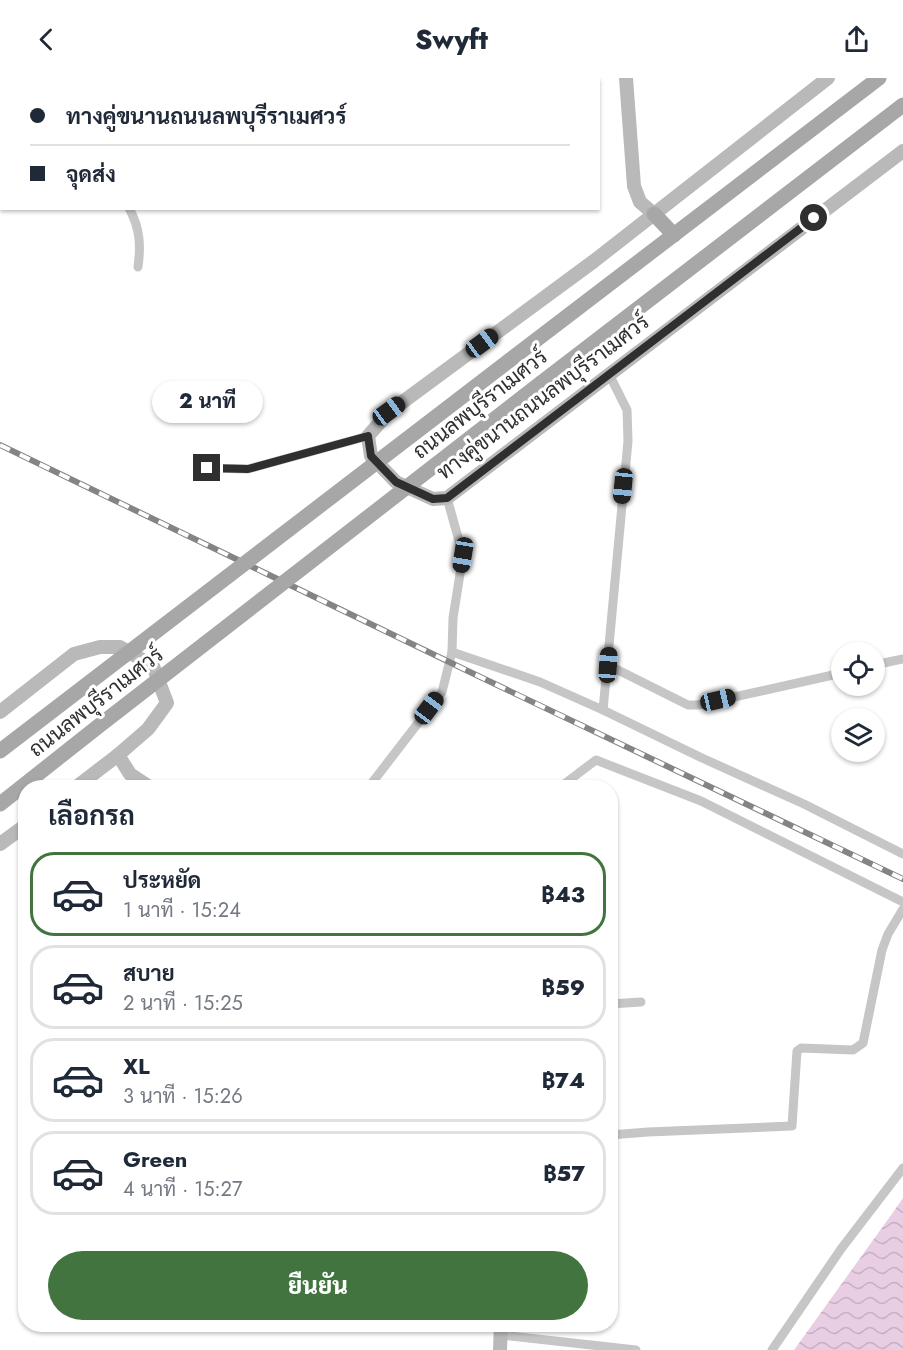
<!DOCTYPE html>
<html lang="th">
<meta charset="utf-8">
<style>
body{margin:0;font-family:Jost,Sarabun,sans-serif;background:#f6f6f7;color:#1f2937;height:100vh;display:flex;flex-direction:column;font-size:22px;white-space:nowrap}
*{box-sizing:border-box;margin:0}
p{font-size:20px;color:#747a83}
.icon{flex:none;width:33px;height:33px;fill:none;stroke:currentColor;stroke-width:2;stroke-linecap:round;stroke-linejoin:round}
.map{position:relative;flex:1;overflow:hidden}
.panel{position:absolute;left:18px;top:702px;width:600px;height:552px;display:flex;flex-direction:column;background:#fff;border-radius:24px;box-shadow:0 2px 4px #0004}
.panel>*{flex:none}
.top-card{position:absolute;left:0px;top:0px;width:600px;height:132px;box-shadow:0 2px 4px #0004;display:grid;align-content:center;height:132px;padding:0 30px;background:#fff}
.fabs{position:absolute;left:831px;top:564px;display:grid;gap:12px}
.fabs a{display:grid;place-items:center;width:54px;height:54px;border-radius:50%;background:#fff;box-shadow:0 2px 4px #0004;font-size:30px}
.end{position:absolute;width:27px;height:27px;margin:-14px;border:8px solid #2f2f2f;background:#fff;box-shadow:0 0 0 3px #fff}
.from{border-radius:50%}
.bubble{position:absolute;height:42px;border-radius:21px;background:#fff;box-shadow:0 2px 4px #0004;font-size:20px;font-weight:800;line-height:42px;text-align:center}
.car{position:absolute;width:18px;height:36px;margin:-18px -9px;border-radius:8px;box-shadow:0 0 4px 2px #0007;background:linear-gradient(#222 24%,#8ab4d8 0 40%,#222 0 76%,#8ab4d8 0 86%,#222 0)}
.top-card b{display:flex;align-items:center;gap:21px;height:57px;font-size:22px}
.top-card b+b{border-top:2px solid #e0e1e3}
.top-card i{width:15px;height:15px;background:#1f2937}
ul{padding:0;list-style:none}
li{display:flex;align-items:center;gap:18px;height:84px;margin:0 12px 9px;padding:0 18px;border:3px solid #e0e1e3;border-radius:24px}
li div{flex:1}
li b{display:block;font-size:22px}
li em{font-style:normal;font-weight:800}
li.on{border-color:#41743e}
li>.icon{width:54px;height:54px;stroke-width:1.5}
h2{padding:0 30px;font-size:27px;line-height:72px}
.action{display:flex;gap:12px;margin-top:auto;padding:12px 30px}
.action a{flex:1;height:69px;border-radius:36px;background:#41743e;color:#fff;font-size:24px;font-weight:800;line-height:69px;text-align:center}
header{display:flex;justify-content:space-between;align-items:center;height:78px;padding:0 30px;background:#fff;font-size:27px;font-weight:800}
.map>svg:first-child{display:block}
.water{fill:url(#water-waves)}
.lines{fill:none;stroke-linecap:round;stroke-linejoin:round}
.street{stroke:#c6c6c6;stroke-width:9}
.secondary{stroke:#b9b9b9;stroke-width:14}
.primary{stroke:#a7a7a7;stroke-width:15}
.rail-casing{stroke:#848484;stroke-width:6}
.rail{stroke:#fff;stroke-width:4;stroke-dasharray:11;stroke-linecap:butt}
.primary-bridge{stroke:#a7a7a7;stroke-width:15}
.route{stroke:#2f2f2f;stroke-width:8}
.labels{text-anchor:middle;stroke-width:6;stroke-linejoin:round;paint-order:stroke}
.street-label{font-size:21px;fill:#2f2f2f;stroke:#fff}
</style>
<header><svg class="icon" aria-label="back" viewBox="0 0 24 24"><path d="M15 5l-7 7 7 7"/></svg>Swyft<svg class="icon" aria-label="share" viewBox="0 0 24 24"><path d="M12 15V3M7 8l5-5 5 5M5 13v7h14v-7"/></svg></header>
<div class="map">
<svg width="903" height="1272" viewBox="0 0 903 1272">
<defs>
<pattern id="water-waves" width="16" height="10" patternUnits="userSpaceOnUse" patternTransform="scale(1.5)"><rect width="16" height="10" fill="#e8cde3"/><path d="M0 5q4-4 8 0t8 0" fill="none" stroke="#c7b0c3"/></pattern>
</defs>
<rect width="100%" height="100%" fill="#fff"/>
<polygon class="water" points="903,1120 903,1272 794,1272 894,1133"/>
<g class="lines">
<g class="street">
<polyline points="99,0 99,2"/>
<polyline points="526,2 536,0"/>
<polyline points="0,48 2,48"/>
<path d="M129,130C140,150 141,167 138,189"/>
<polyline points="207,390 248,391 368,358"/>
<polyline points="452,574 540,604 603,632 628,363 627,332 609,296"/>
<polyline points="608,587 688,627 698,627 842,595"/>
<polyline points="874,587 903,581"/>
<polyline points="603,632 702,680 804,726 903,776"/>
<polyline points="368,710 442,614 452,574 453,540 463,477 447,420"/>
<polyline points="559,710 596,682 701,723 903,824"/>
<polyline points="610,926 641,924"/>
<polyline points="610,1057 648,1054 792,1048 797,973 801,970 853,972 863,965 882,872 888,856 903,831"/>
<polyline points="501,1257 636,1272"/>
<polyline points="772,1272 841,1171 903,1090"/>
</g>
<g class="secondary">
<polyline points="626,0 634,108 640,124 654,136"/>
<polyline points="828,0 594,183 389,334 368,358 371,378 396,404 433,421 447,420 903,73"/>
<polyline points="0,634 74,576 100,569 120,569 153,588 167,625 148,651 118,677 75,710"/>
<polyline points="118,677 130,696 151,710"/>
<polyline points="0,766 26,747"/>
<polyline points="500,1272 501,1246"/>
</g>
<g class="primary">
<polyline points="654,136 674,157"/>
<polyline points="510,282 879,0"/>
<polyline points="541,305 903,27"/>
</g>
<defs>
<polyline id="rail" points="0,367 472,595 903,801"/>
</defs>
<use href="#rail" class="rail-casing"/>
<use href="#rail" class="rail"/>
<g class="primary-bridge">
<polyline points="0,673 510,282"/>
<polyline points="0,726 100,647 541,305"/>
</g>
</g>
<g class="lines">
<polyline class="route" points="207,390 248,391 368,358 371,378 396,404 433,421 447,420 814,140"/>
</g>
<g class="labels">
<g class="street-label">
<text transform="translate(543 319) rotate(-37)" y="7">ทางคู่ขนานถนนลพบุรีราเมศวร์</text>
<text transform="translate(480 326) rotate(-38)" y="7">ถนนลพบุรีราเมศวร์</text>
<text transform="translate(96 624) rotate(-38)" y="7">ถนนลพบุรีราเมศวร์</text>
</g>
</g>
</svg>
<div class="fabs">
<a><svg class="icon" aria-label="locate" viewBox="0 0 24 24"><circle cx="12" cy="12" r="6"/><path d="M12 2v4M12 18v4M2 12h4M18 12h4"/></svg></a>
<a><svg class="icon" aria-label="layers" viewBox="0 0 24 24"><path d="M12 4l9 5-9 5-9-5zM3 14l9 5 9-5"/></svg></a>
</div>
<i class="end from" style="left:814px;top:140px"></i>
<i class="end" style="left:207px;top:390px"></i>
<div class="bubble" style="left:152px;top:303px;width:111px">2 นาที</div>
<i class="car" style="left:482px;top:265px;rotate:54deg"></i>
<i class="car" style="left:389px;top:333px;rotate:54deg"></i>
<i class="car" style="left:623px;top:408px;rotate:186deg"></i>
<i class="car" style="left:463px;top:477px;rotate:189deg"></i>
<i class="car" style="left:608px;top:587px;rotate:4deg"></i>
<i class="car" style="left:718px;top:622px;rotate:77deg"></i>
<i class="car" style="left:429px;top:630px;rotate:37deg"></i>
<div class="top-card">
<b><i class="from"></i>ทางคู่ขนานถนนลพบุรีราเมศวร์</b>
<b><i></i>จุดส่ง</b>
</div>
<section class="panel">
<h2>เลือกรถ</h2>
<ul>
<li class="on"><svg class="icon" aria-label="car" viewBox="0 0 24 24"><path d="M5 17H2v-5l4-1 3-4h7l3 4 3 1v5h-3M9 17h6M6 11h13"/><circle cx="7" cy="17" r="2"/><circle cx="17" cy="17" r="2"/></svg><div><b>ประหยัด</b><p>1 นาที · 15:24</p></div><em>฿43</em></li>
<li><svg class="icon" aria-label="car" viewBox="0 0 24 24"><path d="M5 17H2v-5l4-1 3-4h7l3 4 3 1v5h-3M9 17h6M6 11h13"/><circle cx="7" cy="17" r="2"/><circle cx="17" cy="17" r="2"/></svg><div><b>สบาย</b><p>2 นาที · 15:25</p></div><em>฿59</em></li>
<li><svg class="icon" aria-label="car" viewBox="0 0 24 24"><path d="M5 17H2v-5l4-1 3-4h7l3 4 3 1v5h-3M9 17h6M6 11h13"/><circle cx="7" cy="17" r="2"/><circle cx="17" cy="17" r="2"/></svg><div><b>XL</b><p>3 นาที · 15:26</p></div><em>฿74</em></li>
<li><svg class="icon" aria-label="car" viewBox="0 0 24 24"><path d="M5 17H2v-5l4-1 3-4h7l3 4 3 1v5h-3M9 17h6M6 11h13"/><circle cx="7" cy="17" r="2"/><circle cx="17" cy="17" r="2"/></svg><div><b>Green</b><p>4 นาที · 15:27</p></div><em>฿57</em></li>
</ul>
<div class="action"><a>ยืนยัน</a></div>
</section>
</div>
